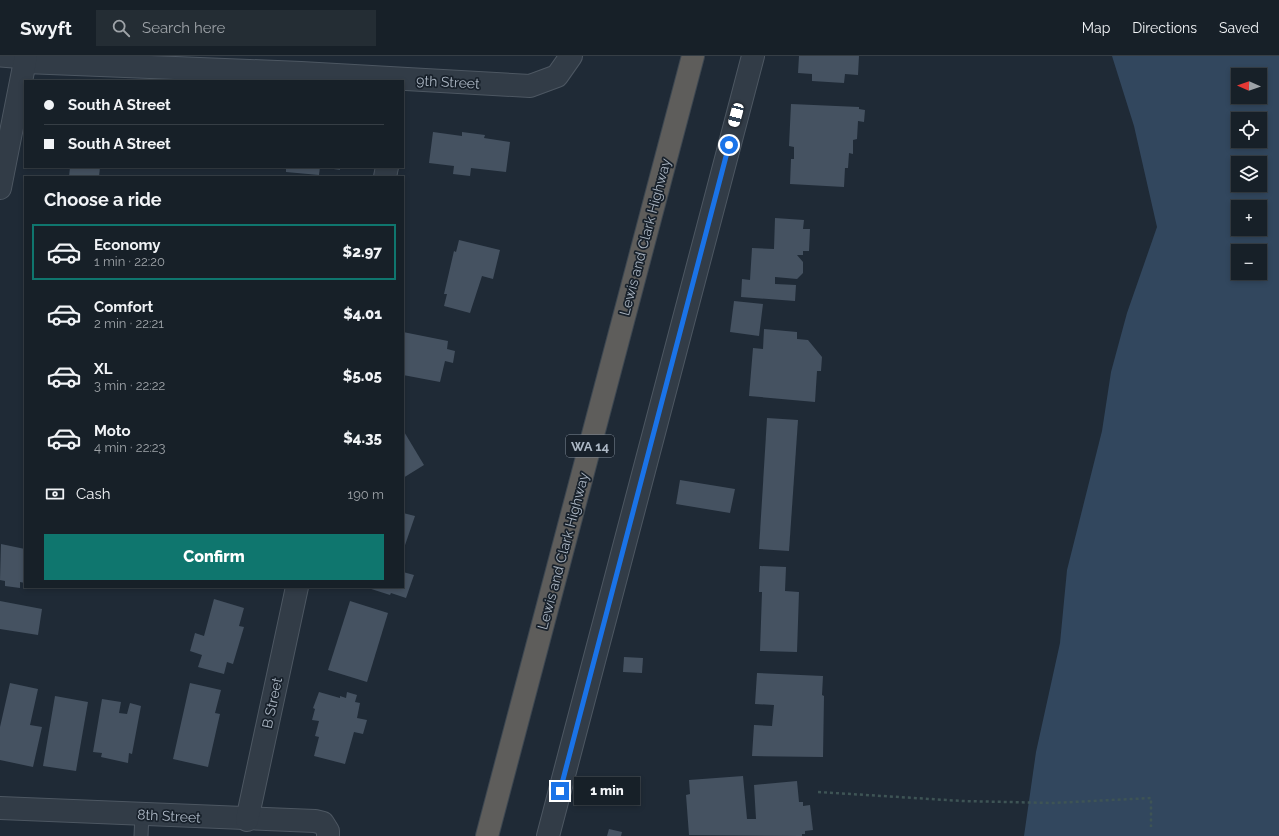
<!DOCTYPE html>
<meta charset="utf-8">
<style>
body{margin:0;font-family:Raleway,sans-serif;background:#242d34;color:#f1f3f6;height:100vh;display:flex;flex-direction:column;font-size:15px;white-space:nowrap}
*{box-sizing:border-box;margin:0}
p{font-size:13px;color:#9ea3a8}
.icon{flex:none;width:22px;height:22px;fill:none;stroke:currentColor;stroke-width:2;stroke-linecap:round;stroke-linejoin:round}
.map{position:relative;flex:1;overflow:hidden}
.side{position:absolute;left:24px;top:120px;width:380px;height:412px;display:flex;flex-direction:column;background:#172028;border-radius:0px;box-shadow:0 2px 6px #0003,0 0 0 1px #363e45}
.side>*{flex:none}
.top-card{position:absolute;left:24px;top:24px;width:380px;height:88px;border-radius:0px;box-shadow:0 2px 6px #0003,0 0 0 1px #363e45;display:grid;align-content:center;height:88px;padding:0 20px;background:#172028}
.needle{width:26px;rotate:272deg}
.tools{position:absolute;left:1231px;top:12px;display:grid;gap:8px}
.tools a{display:grid;place-items:center;width:36px;height:36px;border-radius:0px;background:#172028;box-shadow:0 2px 6px #0003,0 0 0 1px #363e45;font-size:20px}
.end{position:absolute;width:18px;height:18px;margin:-9px;border:5px solid #1a73e8;background:#fff;box-shadow:0 0 0 2px #fff}
.from{border-radius:50%}
.bubble{position:absolute;height:28px;border-radius:0px;background:#172028;box-shadow:0 2px 6px #0003,0 0 0 1px #363e45;font-size:13px;font-weight:800;line-height:28px;text-align:center}
.car{position:absolute;width:12px;height:24px;margin:-12px -6px;border-radius:5px;box-shadow:0 0 3px 1px #0007;background:linear-gradient(#fff 24%,#345 0 40%,#fff 0 76%,#345 0 86%,#fff 0)}
.top-card b{display:flex;align-items:center;gap:14px;height:38px;font-size:15px}
.top-card b+b{border-top:1px solid #363e45}
.top-card i{width:10px;height:10px;background:#f1f3f6}
ul{padding:0;list-style:none}
li{display:flex;align-items:center;gap:12px;height:56px;margin:0 8px 6px;padding:0 12px;border:2px solid transparent;border-radius:0px}
li div{flex:1}
li b{display:block;font-size:15px}
li em{font-style:normal;font-weight:800}
li.active{border-color:#0f766e}
li>.icon{width:36px;height:36px;stroke-width:1.5}
h2{padding:0 20px;font-size:18px;line-height:48px}
.pay{display:flex;align-items:center;gap:10px;height:44px;padding:0 20px;font-size:15px}
.pay p{margin-inline-start:auto}
.action{display:flex;gap:8px;margin-top:auto;padding:8px 20px}
.action a{flex:1;height:46px;border-radius:0px;background:#0f766e;color:#fff;font-size:16px;font-weight:800;line-height:46px;text-align:center}
header{display:flex;align-items:center;gap:24px;box-sizing:border-box;height:56px;padding:0 20px;background:#172028;border-bottom:1px solid #363e45}
header strong{font-size:19px}
nav{display:flex;gap:22px;margin-inline-start:auto;font-size:14px}
.search{width:280px;height:36px;background:#242d34;display:flex;align-items:center;gap:10px;box-sizing:border-box;padding:0 14px;border-radius:0px;color:#9ea3a8;font-size:15px}
.map>svg:first-child{display:block}
.water{fill:#32475e;fill-rule:evenodd}
.building{fill:#455261}
.lines{fill:none;stroke-linecap:round;stroke-linejoin:round}
.service-casing{stroke:#4d5762;stroke-width:15}
.minor-casing{stroke:#4d5762;stroke-width:24}
.tertiary-casing{stroke:#4d5762;stroke-width:24}
.trunk-casing{stroke:#3d4751;stroke-width:24}
.path{stroke:#3e5455;stroke-width:2.5;stroke-dasharray:3 3;stroke-linecap:butt}
.service{stroke:#323c47;stroke-width:13}
.minor{stroke:#323c47;stroke-width:22}
.tertiary{stroke:#323c47;stroke-width:22}
.trunk{stroke:#5e5d5b;stroke-width:22}
.route{stroke:#1a73e8;stroke-width:5}
.labels{text-anchor:middle;stroke-width:3.5;stroke-linejoin:round;paint-order:stroke}
.shield{fill:#18212b;stroke:#808a96;stroke-width:1}
.shield-label{font-size:13px;font-weight:bold;fill:#acb7c4}
.street-label{font-size:14px;fill:#acb7c4;stroke:#18212b}
</style>
<header>
<strong>Swyft</strong>
<div class="search"><svg class="icon" aria-label="search" viewBox="0 0 24 24"><circle cx="10" cy="10" r="6"/><path d="M15 15l6 6"/></svg>Search here</div>
<nav><a>Map</a><a>Directions</a><a>Saved</a></nav>
</header>
<div class="map">
<svg width="1279" height="780" viewBox="0 0 1279 780">
<rect width="100%" height="100%" fill="#1f2a36"/>
<path class="water" d="M1112,0H1279V780H1024L1036,696L1060,587L1067,514L1102,375L1111,316L1127,257L1157,171L1134,70ZM1238,19H1260V41H1238ZM1238,63H1260V85H1238ZM1238,107H1260V129H1238ZM1238,151H1260V173H1238ZM1238,195H1260V217H1238Z"/>
<g class="building">
<polygon points="799,0 859,0 858,19 845,18 844,27 812,25 812,18 798,17"/>
<polygon points="791,48 859,51 859,53 865,54 864,66 858,65 857,83 853,84 853,98 849,97 848,112 845,112 844,131 790,128 791,103 794,103 794,91 789,90"/>
<polygon points="433,76 462,80 462,76 485,79 484,82 510,86 506,116 471,112 470,120 453,118 454,110 429,107"/>
<polygon points="70,111 100,111 99,121 69,121"/>
<polygon points="286,111 320,111 319,119 286,116"/>
<polygon points="321,111 340,111 340,114"/>
<polygon points="775,162 804,164 803,173 810,173 809,195 803,195 803,199 797,199 803,206 803,217 797,223 775,221 775,228 796,229 795,245 741,241 742,223 750,224 752,192 774,193"/>
<polygon points="459,184 500,194 493,223 482,220 470,257 444,250 447,238 444,238 454,195 456,196"/>
<polygon points="734,245 763,248 759,280 730,276"/>
<polygon points="764,273 797,276 797,283 808,284 822,301 821,315 817,315 815,346 749,340 753,292 763,293"/>
<polygon points="403,276 448,285 447,293 455,295 453,307 445,305 440,326 403,319"/>
<polygon points="767,362 798,364 789,495 759,493"/>
<polygon points="403,374 424,409 403,422"/>
<polygon points="680,424 735,433 730,457 676,448"/>
<polygon points="403,457 415,460 403,495"/>
<polygon points="1,488 25,493 25,527 20,526 20,532 5,530 5,525 0,524"/>
<polygon points="760,510 786,511 785,535 799,536 797,596 760,595 762,536 759,536"/>
<polygon points="403,516 414,519 406,542 391,537 390,539 365,531 403,531"/>
<polygon points="214,543 244,552 239,570 244,571 233,608 227,606 224,618 198,611 202,599 190,595 195,577 204,580"/>
<polygon points="0,545 42,553 38,579 0,573"/>
<polygon points="350,545 388,557 367,626 328,614"/>
<polygon points="624,601 643,602 642,617 623,616"/>
<polygon points="757,617 823,620 822,639 824,640 823,701 752,700 754,669 772,670 774,649 755,648"/>
<polygon points="10,627 38,633 30,669 42,671 33,711 0,704 0,671"/>
<polygon points="190,627 221,634 215,657 220,658 208,711 173,703"/>
<polygon points="319,636 340,642 340,640 346,642 347,636 357,639 355,646 360,647 357,662 367,664 363,678 354,676 345,708 314,700 319,681 315,680 319,665 312,664 315,653 313,652"/>
<polygon points="55,640 88,646 76,715 43,710"/>
<polygon points="102,643 121,646 119,657 127,658 130,647 141,650 132,698 129,697 128,707 101,701 102,697 93,696"/>
<polygon points="743,720 747,763 756,763 754,729 797,725 799,746 803,746 803,750 810,749 813,774 805,775 805,778 802,778 802,780 689,779 686,739 690,738 689,724"/>
<polygon points="609,773 622,776 621,780 607,780"/>
</g>
<g class="lines">
<defs>
<g id="service">
<polyline points="0,4 25,6"/>
<polyline points="141,780 142,758"/>
</g>
<g id="minor">
<polyline points="25,6 301,17 530,30 557,20 571,0"/>
<polyline points="385,121 387,111"/>
<polyline points="0,752 315,765 323,767 328,775 328,780"/>
<polyline points="247,764 297,531"/>
<polyline points="548,780 753,0"/>
</g>
<polyline id="tertiary" points="0,132 26,0"/>
<polyline id="trunk" points="487,780 693,0"/>
</defs>
<use href="#service" class="service-casing"/>
<use href="#minor" class="minor-casing"/>
<use href="#tertiary" class="tertiary-casing"/>
<use href="#trunk" class="trunk-casing"/>
<polyline class="path" points="818,736 962,745 1053,747 1151,742 1151,771"/>
<use href="#service" class="service"/>
<use href="#minor" class="minor"/>
<use href="#tertiary" class="tertiary"/>
<use href="#trunk" class="trunk"/>
</g>
<g class="lines">
<polyline class="route" points="560,735 729,89"/>
</g>
<g class="labels">
<rect class="shield" x="566" y="379" width="48" height="22" rx="3"/>
<g class="shield-label">
<text x="590" y="395">WA 14</text>
</g>
<g class="street-label">
<text transform="translate(448 26) rotate(3)" y="5">9th Street</text>
<text transform="translate(645 181) rotate(-75)" y="5">Lewis and Clark Highway</text>
<text transform="translate(563 495) rotate(-75)" y="5">Lewis and Clark Highway</text>
<text transform="translate(272 647) rotate(-78)" y="5">B Street</text>
<text transform="translate(169 760) rotate(3)" y="5">8th Street</text>
</g>
</g>
</svg>
<div class="tools">
<a><svg class="needle" viewBox="-14 -14 28 28"><path d="M0-13l5 13h-10z" fill="#e53935"/><path d="M0 13l5-13h-10z" fill="#9ea3a8"/></svg></a>
<a><svg class="icon" aria-label="locate" viewBox="0 0 24 24"><circle cx="12" cy="12" r="6"/><path d="M12 2v4M12 18v4M2 12h4M18 12h4"/></svg></a>
<a><svg class="icon" aria-label="layers" viewBox="0 0 24 24"><path d="M12 4l9 5-9 5-9-5zM3 14l9 5 9-5"/></svg></a>
<a>+</a>
<a>−</a>
</div>
<i class="end from" style="left:729px;top:89px"></i>
<i class="end" style="left:560px;top:735px"></i>
<div class="bubble" style="left:574px;top:721px;width:66px">1 min</div>
<i class="car" style="left:736px;top:59px;rotate:195deg"></i>
<div class="top-card">
<b><i class="from"></i>South A Street</b>
<b><i></i>South A Street</b>
</div>
<section class="side">
<h2>Choose a ride</h2>
<ul>
<li class="active"><svg class="icon" aria-label="car" viewBox="0 0 24 24"><path d="M5 17H2v-5l4-1 3-4h7l3 4 3 1v5h-3M9 17h6M6 11h13"/><circle cx="7" cy="17" r="2"/><circle cx="17" cy="17" r="2"/></svg><div><b>Economy</b><p>1 min · 22:20</p></div><em>$2.97</em></li>
<li><svg class="icon" aria-label="car" viewBox="0 0 24 24"><path d="M5 17H2v-5l4-1 3-4h7l3 4 3 1v5h-3M9 17h6M6 11h13"/><circle cx="7" cy="17" r="2"/><circle cx="17" cy="17" r="2"/></svg><div><b>Comfort</b><p>2 min · 22:21</p></div><em>$4.01</em></li>
<li><svg class="icon" aria-label="car" viewBox="0 0 24 24"><path d="M5 17H2v-5l4-1 3-4h7l3 4 3 1v5h-3M9 17h6M6 11h13"/><circle cx="7" cy="17" r="2"/><circle cx="17" cy="17" r="2"/></svg><div><b>XL</b><p>3 min · 22:22</p></div><em>$5.05</em></li>
<li><svg class="icon" aria-label="car" viewBox="0 0 24 24"><path d="M5 17H2v-5l4-1 3-4h7l3 4 3 1v5h-3M9 17h6M6 11h13"/><circle cx="7" cy="17" r="2"/><circle cx="17" cy="17" r="2"/></svg><div><b>Moto</b><p>4 min · 22:23</p></div><em>$4.35</em></li>
</ul>
<div class="pay"><svg class="icon" aria-label="cash" viewBox="0 0 24 24"><path d="M3 7h18v10H3z"/><circle cx="12" cy="12" r="2"/></svg>Cash<p>190 m</p></div>
<div class="action"><a>Confirm</a></div>
</section>
</div>
